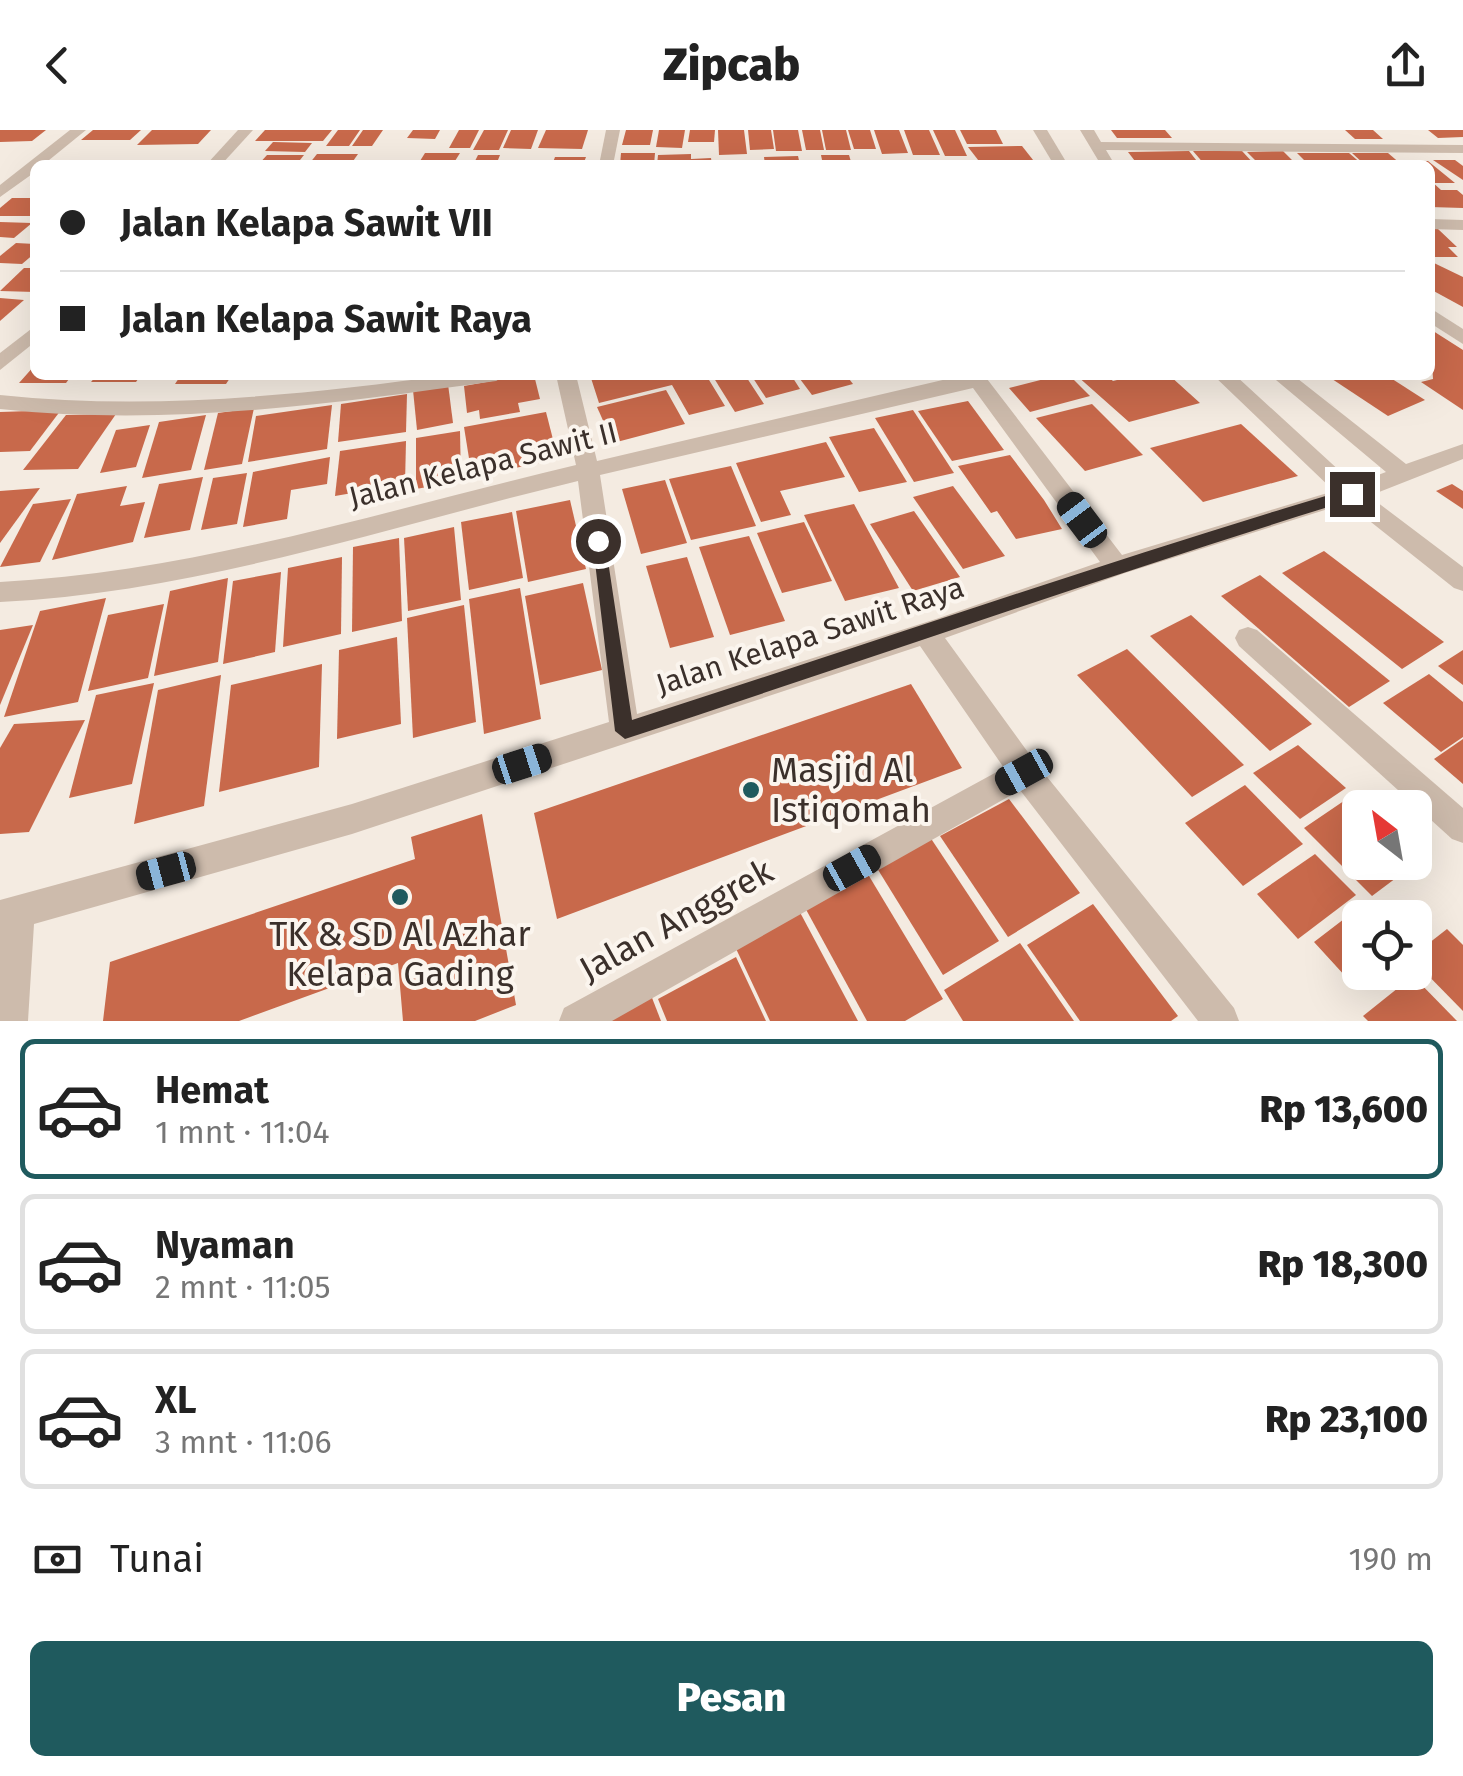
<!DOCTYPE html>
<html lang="id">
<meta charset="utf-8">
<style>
body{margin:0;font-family:"Fira Sans",sans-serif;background:#f2f2f2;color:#222;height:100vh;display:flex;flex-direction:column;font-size:38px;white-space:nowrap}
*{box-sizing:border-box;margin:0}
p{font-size:32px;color:#767676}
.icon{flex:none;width:55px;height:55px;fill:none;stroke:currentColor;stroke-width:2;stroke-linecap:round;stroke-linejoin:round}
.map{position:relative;height:891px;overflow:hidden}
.panel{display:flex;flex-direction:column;background:#fff;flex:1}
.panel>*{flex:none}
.banner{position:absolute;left:30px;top:30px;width:1405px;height:220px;border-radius:15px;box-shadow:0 10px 40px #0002;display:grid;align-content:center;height:220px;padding:0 30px;background:#fff}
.needle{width:65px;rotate:329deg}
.buttons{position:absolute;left:1342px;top:660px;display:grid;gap:20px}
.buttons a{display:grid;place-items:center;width:90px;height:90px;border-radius:15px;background:#fff;box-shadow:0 10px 40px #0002;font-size:50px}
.end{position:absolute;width:45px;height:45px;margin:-22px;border:12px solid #3b302b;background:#fff;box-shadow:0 0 0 5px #fff}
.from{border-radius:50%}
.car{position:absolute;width:30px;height:60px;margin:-30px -15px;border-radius:12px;box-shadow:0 0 8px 2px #0007;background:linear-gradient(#222 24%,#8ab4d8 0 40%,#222 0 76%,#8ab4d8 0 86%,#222 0)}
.banner b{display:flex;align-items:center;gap:35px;height:95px;font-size:38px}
.banner b+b{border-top:2px solid #e0e0e0}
.banner i{width:25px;height:25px;background:#222}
ul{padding:18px 0 0;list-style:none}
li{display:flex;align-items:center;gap:30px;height:140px;margin:0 20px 15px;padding:0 10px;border:5px solid #e0e0e0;border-radius:15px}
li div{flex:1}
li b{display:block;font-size:38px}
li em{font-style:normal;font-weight:800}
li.current{border-color:#1f5a5e}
li>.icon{width:90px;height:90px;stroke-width:1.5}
.pay{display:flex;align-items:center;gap:25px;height:110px;padding:0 30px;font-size:38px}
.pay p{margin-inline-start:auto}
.action{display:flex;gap:20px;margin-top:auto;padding:20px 30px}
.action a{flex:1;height:115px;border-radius:15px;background:#1f5a5e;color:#fff;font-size:40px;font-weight:800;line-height:115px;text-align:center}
header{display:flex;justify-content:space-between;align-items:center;height:130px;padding:0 30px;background:#fff;font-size:45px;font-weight:800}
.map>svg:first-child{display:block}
.building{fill:#c8694b}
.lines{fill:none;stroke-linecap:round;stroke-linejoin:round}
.minor{fill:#cdbbac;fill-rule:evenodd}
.route{fill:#3b302b}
.poi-dot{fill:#1f5a5e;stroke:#fbf5ee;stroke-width:4}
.labels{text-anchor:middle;stroke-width:8;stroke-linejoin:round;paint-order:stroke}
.street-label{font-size:30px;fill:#3b302b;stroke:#fbf5ee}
.near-poi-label{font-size:35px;fill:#3b302b;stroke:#fbf5ee;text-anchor:start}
.near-street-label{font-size:35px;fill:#3b302b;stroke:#fbf5ee}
</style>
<header><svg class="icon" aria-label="back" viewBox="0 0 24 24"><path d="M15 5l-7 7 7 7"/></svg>Zipcab<svg class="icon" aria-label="share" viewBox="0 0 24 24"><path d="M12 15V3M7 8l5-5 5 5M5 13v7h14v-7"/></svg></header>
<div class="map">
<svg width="1463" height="891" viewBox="0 0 1463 891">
<rect width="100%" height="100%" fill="#f4ebe1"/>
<g class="building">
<polygon points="0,0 46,0 32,11 0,12"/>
<polygon points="93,0 141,0 130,10 81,10"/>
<polygon points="152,0 211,0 198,14 137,15"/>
<polygon points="265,0 332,0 323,11 255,11"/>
<polygon points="338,0 360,0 349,16 326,16"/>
<polygon points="363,0 383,0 372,16 352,16"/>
<polygon points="413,0 440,0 435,9 407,8"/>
<polygon points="459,0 479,0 470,18 449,18"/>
<polygon points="484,0 508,0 499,20 473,20"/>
<polygon points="511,0 538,0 531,19 503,18"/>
<polygon points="546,0 588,0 582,19 538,18"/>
<polygon points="626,0 653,0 650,15 622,15"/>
<polygon points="659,0 685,0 682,18 656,17"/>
<polygon points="690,0 715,0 714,12 688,12"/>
<polygon points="718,0 744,0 747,24 719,25"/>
<polygon points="748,0 771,0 774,19 750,20"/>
<polygon points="773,0 798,0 802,21 776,21"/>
<polygon points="802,0 820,0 824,20 806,20"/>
<polygon points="822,0 846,0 851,20 826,20"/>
<polygon points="848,0 870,0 876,19 854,19"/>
<polygon points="874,0 899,0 908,23 882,24"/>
<polygon points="904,0 929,0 940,25 913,25"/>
<polygon points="933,0 955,0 967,26 945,26"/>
<polygon points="960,0 996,0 1003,14 967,14"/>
<polygon points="1111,0 1165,0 1172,8 1117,8"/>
<polygon points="1345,0 1373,0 1383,9 1355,9"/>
<polygon points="1428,0 1463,0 1463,7 1438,8"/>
<polygon points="273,12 312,13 305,22 265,21"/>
<polygon points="1022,16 1037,35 982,35 968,17"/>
<polygon points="1189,21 1200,35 1138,35 1128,22"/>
<polygon points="1193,21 1242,21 1255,35 1205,35"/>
<polygon points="1283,21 1292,30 1306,35 1260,35 1247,22"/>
<polygon points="425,23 460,23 455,31 420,31"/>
<polygon points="621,23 655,23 654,35 620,35"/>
<polygon points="1297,23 1349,23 1363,35 1309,35"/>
<polygon points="1352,23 1388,23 1402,35 1365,35"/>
<polygon points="317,24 358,24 351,34 309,34"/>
<polygon points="691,24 691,29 711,28 712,35 657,35 658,25"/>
<polygon points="267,25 304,25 296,35 258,35"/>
<polygon points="478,25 500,25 496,35 473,35"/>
<polygon points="821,25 849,25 852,35 823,35"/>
<polygon points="798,26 800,35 765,35 764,27"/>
<polygon points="555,27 586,27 583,35 552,35"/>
<polygon points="1433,30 1455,30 1463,36 1463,50"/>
<polygon points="1408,31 1428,31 1455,53 1434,53 1430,50 1430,35 1413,35"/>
<polygon points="1430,50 1441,60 1457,60 1463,65 1463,78 1430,77"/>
<polygon points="12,68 35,68 35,86 0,86 0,78"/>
<polygon points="0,92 32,93 14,108 0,107"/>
<polygon points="1430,99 1438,99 1457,117 1448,117 1458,127 1430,127"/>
<polygon points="16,113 35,114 35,123 22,134 0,133 0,126"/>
<polygon points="1434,133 1463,147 1463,177 1430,159 1430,134"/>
<polygon points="24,138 35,138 35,162 0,161"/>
<polygon points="0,168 24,170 0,191"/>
<polygon points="1430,199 1463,220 1463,280 1421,252 1433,249"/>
<polygon points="35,235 35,245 72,245 66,253 19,253"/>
<polygon points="97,245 141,245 136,252 91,252"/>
<polygon points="181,245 232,245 226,254 175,254"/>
<polygon points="526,245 534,245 540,269 518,273 520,282 480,289 479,280 467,283 464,256"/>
<polygon points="590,245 706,245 725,276 689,285 672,255 599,273"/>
<polygon points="712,245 745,245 764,274 735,282"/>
<polygon points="751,245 791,245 800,259 766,268"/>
<polygon points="797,245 846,245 853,254 812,265"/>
<polygon points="1060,245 1069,245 1090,266 1030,282 1009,258"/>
<polygon points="1076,245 1106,245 1113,251 1137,245 1169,245 1200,273 1129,292"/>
<polygon points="1326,245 1386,245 1425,270 1388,286"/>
<polygon points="448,254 453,293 417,300 413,260"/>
<polygon points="666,260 685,294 613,313 597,277"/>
<polygon points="407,264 406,302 338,312 341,274"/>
<polygon points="968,271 1004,320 952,331 918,281"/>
<polygon points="1092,274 1143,325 1085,341 1036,288"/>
<polygon points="332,275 327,319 248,332 256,286"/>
<polygon points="254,278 242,334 204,340 218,283"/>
<polygon points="61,280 30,321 0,322 0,282"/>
<polygon points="913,280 954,343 914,352 875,288"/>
<polygon points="546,282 558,329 472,347 464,297"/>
<polygon points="116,284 78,339 23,340 66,285"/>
<polygon points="206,285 191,340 142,348 159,292"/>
<polygon points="1241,294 1298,346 1203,372 1150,318"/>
<polygon points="150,295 136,337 100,343 116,300"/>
<polygon points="874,298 907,352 859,362 829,307"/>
<polygon points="460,301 461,351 416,359 416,308"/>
<polygon points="406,311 405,354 335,366 340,321"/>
<polygon points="826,312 845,347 780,361 791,385 761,392 736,333"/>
<polygon points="1010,325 1044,370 1062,399 1016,409 997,381 991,383 958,336"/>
<polygon points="330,327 327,354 291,360 287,389 243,397 253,342"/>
<polygon points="731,336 756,396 691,410 669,349"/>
<polygon points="247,343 237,394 201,400 213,348"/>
<polygon points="203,347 190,400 144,408 159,354"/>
<polygon points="665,350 687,413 641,424 622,359"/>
<polygon points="1452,354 1463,361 1463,379 1436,361"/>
<polygon points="127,356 120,376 145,372 133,412 52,430 77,364"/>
<polygon points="953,356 1005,426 963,439 913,367"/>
<polygon points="40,358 0,413 0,361"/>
<polygon points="71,369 40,432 0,437 33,374"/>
<polygon points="570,370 586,439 528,452 516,381"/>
<polygon points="854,374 899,458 845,471 804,385"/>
<polygon points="914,381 960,447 913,461 870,394"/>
<polygon points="512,382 523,448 469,460 461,392"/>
<polygon points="804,392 832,451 782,463 757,403"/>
<polygon points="454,397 461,470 408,481 404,408"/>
<polygon points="749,406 785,491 730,505 699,417"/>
<polygon points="399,408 402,491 352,502 353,417"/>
<polygon points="1324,421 1444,512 1402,539 1282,443"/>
<polygon points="342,427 341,504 283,517 288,438"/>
<polygon points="687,427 714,507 670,518 646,436"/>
<polygon points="281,442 275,522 223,534 233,451"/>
<polygon points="1260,445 1390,551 1349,577 1221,466"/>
<polygon points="228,448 218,532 154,546 170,461"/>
<polygon points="583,453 602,540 540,555 525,466"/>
<polygon points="520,458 541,589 484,604 469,469"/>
<polygon points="106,468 78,572 4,587 40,481"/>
<polygon points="164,474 148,548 88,561 108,485"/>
<polygon points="464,475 476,592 413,608 407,488"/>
<polygon points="1191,485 1312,594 1270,621 1150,506"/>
<polygon points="33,495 0,575 0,500"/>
<polygon points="397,507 401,594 337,609 339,520"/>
<polygon points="1127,519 1244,635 1192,667 1077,545"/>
<polygon points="1463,520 1463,555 1438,536"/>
<polygon points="322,534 319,637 219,662 231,555"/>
<polygon points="1429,544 1463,572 1463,607 1441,622 1383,573"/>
<polygon points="221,545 204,676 134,694 158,560"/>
<polygon points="154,553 132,654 69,668 96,565"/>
<polygon points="911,554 962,638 557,789 534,683"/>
<polygon points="85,590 29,702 0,704 0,618 14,594"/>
<polygon points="1463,609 1463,654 1434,629"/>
<polygon points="1298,615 1346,658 1300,689 1253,643"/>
<polygon points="1245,655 1303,714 1243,756 1185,693"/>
<polygon points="1360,660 1378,678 1360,678 1360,732 1415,732 1415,711 1428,724 1372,766 1304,698"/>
<polygon points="1009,669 1080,763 1008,807 940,706"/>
<polygon points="482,684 516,875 475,891 403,891 398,833 239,891 103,891 110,832 415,729 411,707"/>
<polygon points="926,701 999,811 943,845 872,730"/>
<polygon points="1315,724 1356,765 1298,809 1257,764"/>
<polygon points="866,741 943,869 905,891 867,891 803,774"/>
<polygon points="795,773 858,891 770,891 731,808"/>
<polygon points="1093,774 1178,886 1171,891 1080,891 1027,815"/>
<polygon points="1344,789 1360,805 1360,842 1377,842 1357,859 1314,812"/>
<polygon points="1447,799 1463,815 1463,881 1415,832 1415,824"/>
<polygon points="1020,813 1074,891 963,891 944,860"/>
<polygon points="736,827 766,891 667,891 658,869"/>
<polygon points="1413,846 1457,891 1368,891 1363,886"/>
<polygon points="649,860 661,891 592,891"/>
</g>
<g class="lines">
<g class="minor">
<polygon points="70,0 86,0 43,35 35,35 35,42 0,67 0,55"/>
<polygon points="238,0 253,0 221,35 206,35"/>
<polygon points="606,0 620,0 613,35 599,35"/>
<polygon points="1033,0 1047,0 1068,35 1054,35"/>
<polygon points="1080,0 1094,0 1101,12 1463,15 1463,23 1106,20 1115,35 1101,35"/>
<polygon points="1430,89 1463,90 1463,100 1430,99"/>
<polygon points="1430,178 1463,199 1463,214 1430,193"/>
<polygon points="35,196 35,212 0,240 0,223"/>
<path d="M450,245H506L496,251C330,274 168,297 0,279V265C152,281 300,265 450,245Z"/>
<path d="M556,245H576L597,331L964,245H984L1122,425L1334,361L1213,245H1235L1354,354L1386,342L1270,245H1293L1406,334L1463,314V329L1369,366L1463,437V461L1454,458L1347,373L1125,443L945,508L1035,632L1234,878L1239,891H1198L1020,660L612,891H559L564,878L1004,638L920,516L352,704L34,794L28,891H0V770L352,674L609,592L578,351C387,397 198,462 0,472V452C196,442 385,380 576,335ZM973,258L1100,432L936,489L637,584L600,345Z"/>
<polygon points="1248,497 1257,500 1463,678 1463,713 1452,709 1239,516 1235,508 1239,500"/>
</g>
</g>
<path class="route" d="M1352,358L1357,360V368C1111,444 869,529 625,609L615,601L592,407H603L605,411L632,590C872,513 1110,430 1352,358Z"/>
<g class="poi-dot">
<circle cx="751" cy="660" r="10"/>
<circle cx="400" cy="767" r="10"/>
</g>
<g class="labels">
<g class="street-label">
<text transform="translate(483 335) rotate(-14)" y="10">Jalan Kelapa Sawit II</text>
<text transform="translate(810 506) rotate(-18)" y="10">Jalan Kelapa Sawit Raya</text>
</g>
<g class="near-poi-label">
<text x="771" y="652">Masjid Al<tspan x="771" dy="40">Istiqomah</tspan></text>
<text x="400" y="816" text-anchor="middle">TK &amp; SD Al Azhar<tspan x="400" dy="40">Kelapa Gading</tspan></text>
</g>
<g class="near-street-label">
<text transform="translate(676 790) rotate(-29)" y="12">Jalan Anggrek</text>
</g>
</g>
</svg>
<div class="buttons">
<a><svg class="needle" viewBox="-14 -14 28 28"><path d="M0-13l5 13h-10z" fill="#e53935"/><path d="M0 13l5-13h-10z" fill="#767676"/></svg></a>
<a><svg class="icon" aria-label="locate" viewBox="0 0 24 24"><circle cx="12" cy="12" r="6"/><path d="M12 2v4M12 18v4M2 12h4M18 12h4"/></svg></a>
</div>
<i class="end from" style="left:598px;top:411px"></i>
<i class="end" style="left:1352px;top:364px"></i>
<i class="car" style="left:1082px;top:390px;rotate:323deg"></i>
<i class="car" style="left:522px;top:634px;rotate:72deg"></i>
<i class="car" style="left:1024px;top:642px;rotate:241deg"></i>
<i class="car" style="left:852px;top:738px;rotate:61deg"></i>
<i class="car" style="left:166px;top:741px;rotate:255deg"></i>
<div class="banner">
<b><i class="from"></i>Jalan Kelapa Sawit VII</b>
<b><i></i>Jalan Kelapa Sawit Raya</b>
</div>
</div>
<section class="panel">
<ul>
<li class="current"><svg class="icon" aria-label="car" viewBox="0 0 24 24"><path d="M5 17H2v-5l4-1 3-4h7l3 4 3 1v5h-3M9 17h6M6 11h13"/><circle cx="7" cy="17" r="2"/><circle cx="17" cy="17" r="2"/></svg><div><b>Hemat</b><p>1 mnt · 11:04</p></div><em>Rp 13,600</em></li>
<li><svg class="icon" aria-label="car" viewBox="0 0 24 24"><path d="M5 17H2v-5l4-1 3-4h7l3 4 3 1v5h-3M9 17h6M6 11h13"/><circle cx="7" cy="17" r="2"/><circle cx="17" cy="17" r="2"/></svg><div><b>Nyaman</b><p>2 mnt · 11:05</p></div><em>Rp 18,300</em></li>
<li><svg class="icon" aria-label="car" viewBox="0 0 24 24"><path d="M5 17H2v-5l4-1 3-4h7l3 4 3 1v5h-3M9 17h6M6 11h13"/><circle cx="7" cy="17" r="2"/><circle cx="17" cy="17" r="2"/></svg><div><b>XL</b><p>3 mnt · 11:06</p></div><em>Rp 23,100</em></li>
</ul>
<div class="pay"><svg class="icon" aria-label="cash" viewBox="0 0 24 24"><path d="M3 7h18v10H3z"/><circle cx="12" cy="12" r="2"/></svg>Tunai<p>190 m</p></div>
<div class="action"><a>Pesan</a></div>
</section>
